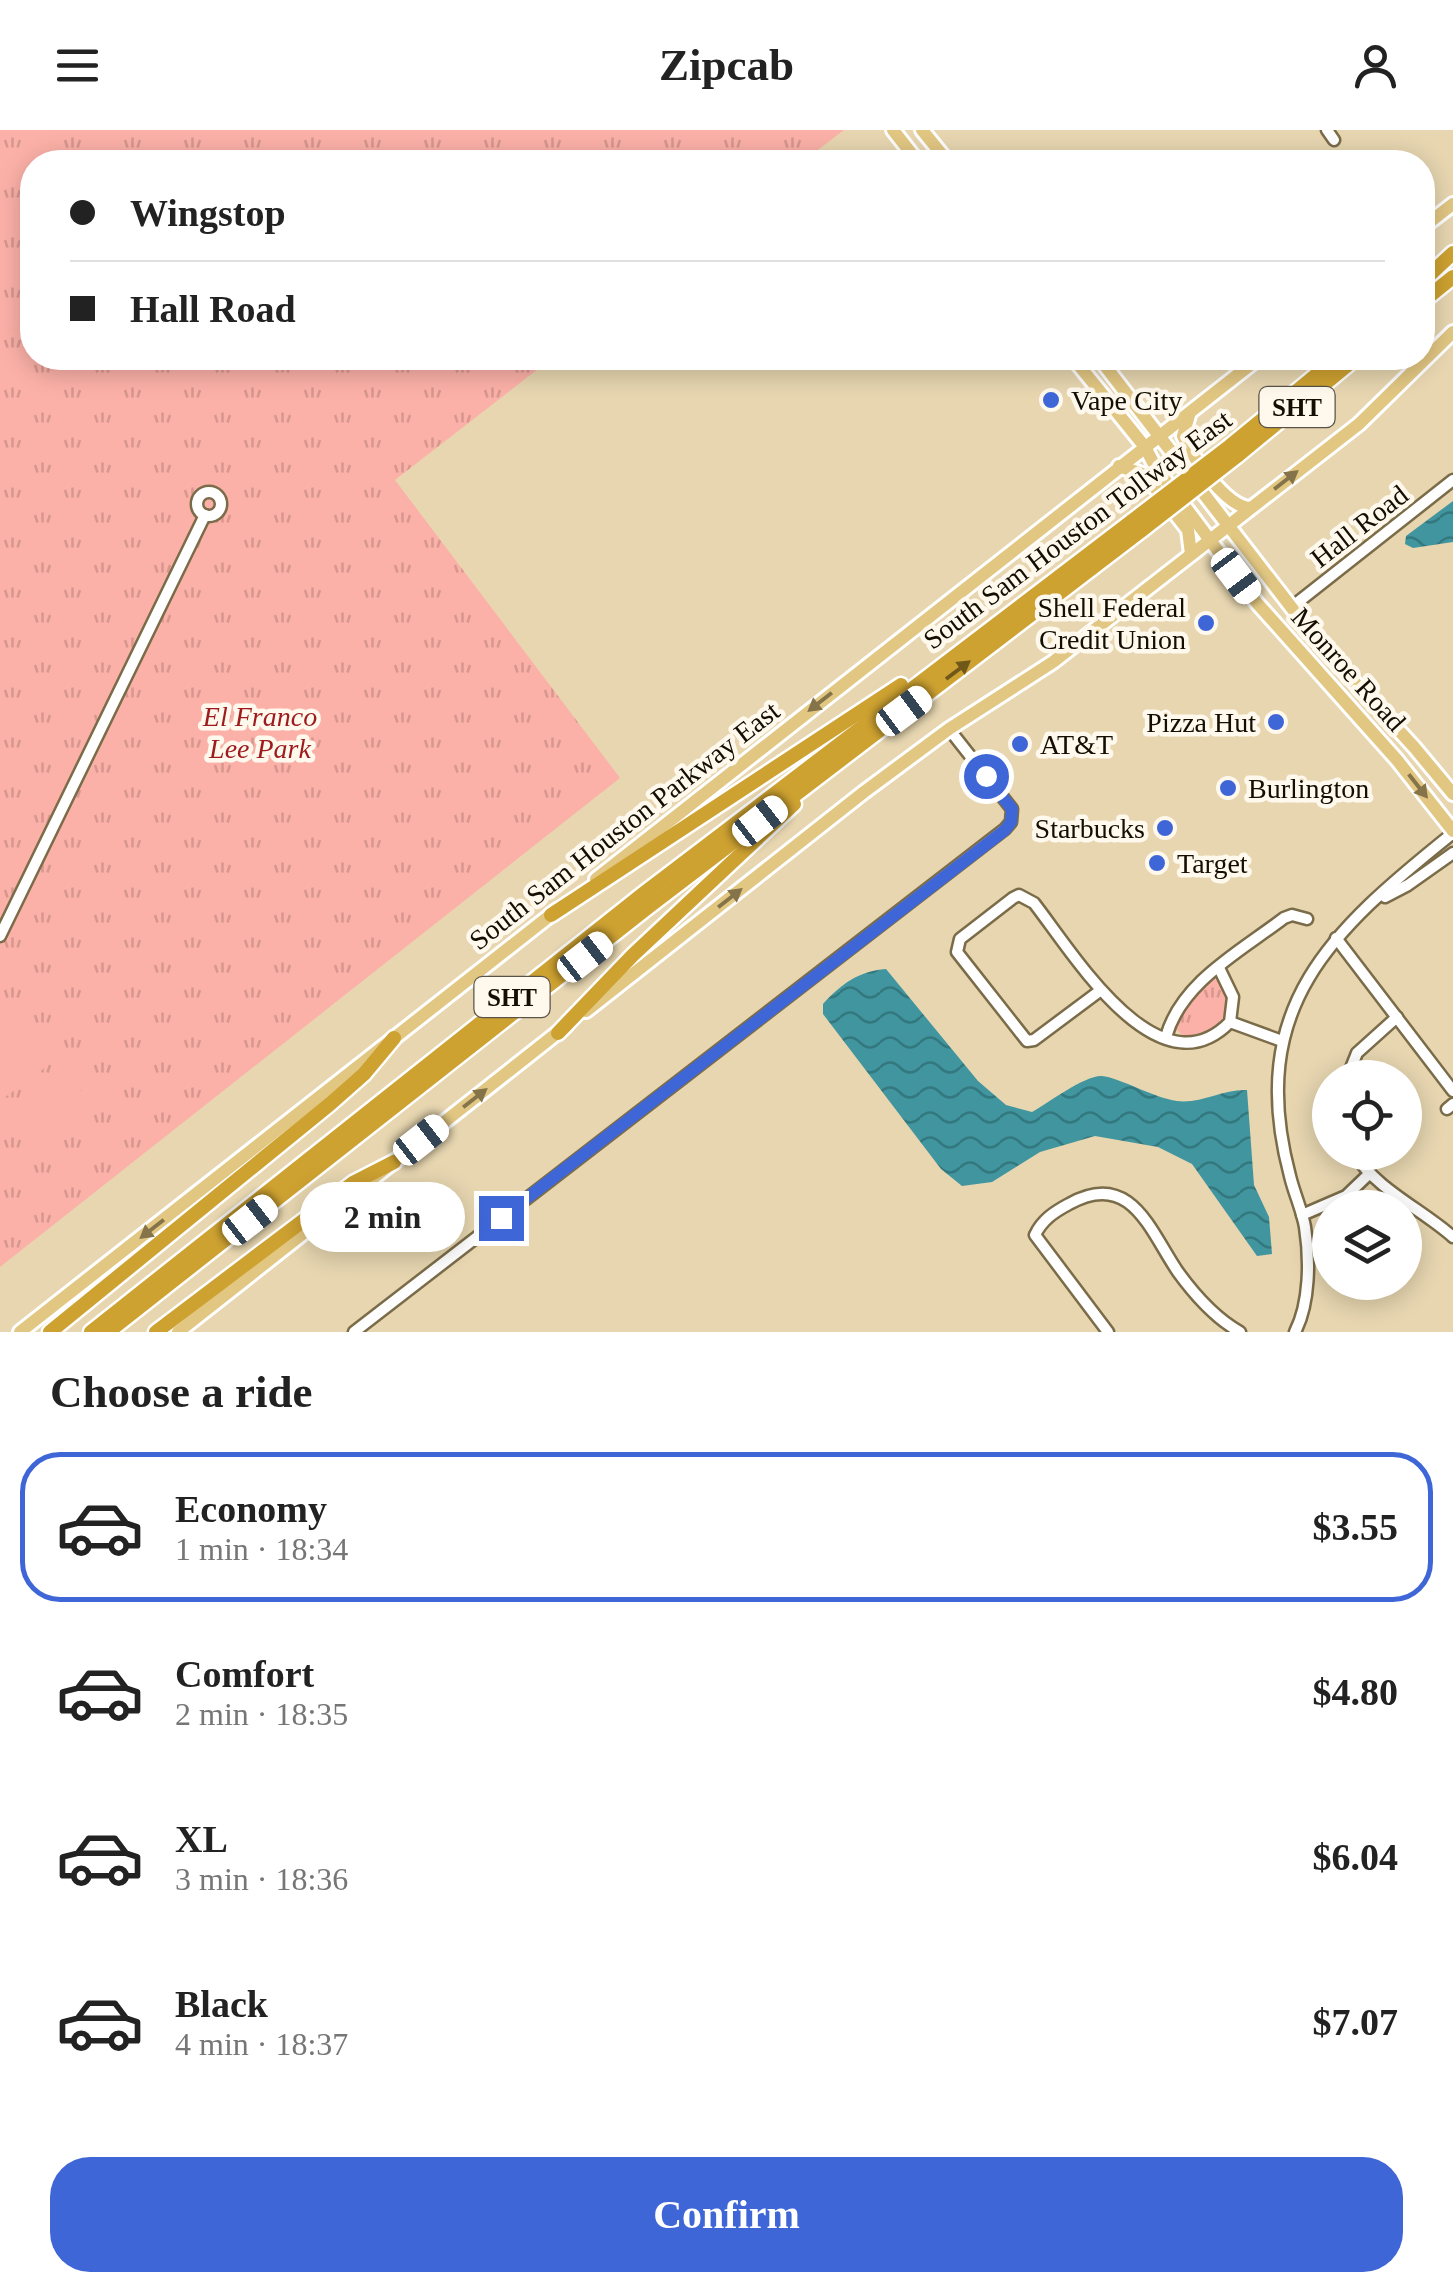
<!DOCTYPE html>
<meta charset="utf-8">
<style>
body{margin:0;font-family:Georgia,serif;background:#f6f6f6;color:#222;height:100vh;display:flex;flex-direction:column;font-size:38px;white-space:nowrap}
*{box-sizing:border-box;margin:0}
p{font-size:32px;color:#767676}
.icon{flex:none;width:55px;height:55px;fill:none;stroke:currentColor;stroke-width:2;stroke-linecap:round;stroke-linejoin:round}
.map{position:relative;height:1202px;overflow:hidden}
.side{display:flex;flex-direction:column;background:#fff;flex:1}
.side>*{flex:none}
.guide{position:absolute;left:20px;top:20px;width:1415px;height:220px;border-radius:40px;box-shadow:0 5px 25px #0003;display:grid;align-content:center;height:220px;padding:0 50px;background:#fff}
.fabs{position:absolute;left:1312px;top:930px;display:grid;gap:20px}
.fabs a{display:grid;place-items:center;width:110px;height:110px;border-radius:50%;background:#fff;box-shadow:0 5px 25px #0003;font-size:50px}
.end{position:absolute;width:45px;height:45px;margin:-22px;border:12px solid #3f66d7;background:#fff;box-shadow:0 0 0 5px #fff}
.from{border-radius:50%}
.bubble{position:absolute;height:70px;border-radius:35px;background:#fff;box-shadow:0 5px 25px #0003;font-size:32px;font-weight:800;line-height:70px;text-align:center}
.car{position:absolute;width:30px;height:60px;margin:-30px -15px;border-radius:12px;box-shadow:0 0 8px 2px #0007;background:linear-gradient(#fff 24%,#345 0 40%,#fff 0 76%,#345 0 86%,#fff 0)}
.guide b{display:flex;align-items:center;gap:35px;height:95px;font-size:38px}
.guide b+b{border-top:2px solid #e0e0e0}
.guide i{width:25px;height:25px;background:#222}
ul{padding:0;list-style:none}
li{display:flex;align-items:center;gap:30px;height:150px;margin:0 20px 15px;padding:0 30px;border:5px solid transparent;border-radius:40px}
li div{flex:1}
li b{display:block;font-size:38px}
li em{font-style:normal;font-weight:800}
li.on{border-color:#3f66d7}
li>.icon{width:90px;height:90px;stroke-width:1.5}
h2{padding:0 50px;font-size:45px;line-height:120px}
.button{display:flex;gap:20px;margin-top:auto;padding:20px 50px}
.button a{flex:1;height:115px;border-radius:40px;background:#3f66d7;color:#fff;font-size:40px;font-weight:800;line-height:115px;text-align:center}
header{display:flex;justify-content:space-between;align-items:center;height:130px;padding:0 50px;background:#fff;font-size:45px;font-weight:800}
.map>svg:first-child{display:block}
.grass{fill:url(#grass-tufts)}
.pitch{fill:#fcb1a8}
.water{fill:url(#water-waves)}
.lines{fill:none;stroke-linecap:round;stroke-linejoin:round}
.minor-casing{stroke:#7b6c49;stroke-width:15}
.major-casing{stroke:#fff;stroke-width:18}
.highway-casing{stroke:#fff;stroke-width:19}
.minor{stroke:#fff;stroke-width:10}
.major{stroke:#e2c783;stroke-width:12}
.highway{stroke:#cea231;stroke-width:14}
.highway-bridge-casing{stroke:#fff;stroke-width:19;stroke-linecap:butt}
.highway-bridge{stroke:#cea231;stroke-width:14}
.oneway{fill:#857349}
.oneway2{fill:#70581a}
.route{stroke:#3f66d7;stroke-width:12}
.poi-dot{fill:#3f66d7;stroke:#fef8ed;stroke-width:4}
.labels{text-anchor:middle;stroke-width:9;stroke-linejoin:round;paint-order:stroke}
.shield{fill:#fef8ed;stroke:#5a5448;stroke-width:2.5}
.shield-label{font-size:25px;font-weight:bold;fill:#130d02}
.poi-label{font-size:28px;fill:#130d02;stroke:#fef8ed;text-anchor:start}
.street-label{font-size:28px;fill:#130d02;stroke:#fef8ed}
.park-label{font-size:28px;font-style:italic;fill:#9e1b1d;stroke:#fef8ed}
</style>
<header><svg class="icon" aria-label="menu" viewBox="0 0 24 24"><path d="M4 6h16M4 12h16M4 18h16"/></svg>Zipcab<svg class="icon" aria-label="person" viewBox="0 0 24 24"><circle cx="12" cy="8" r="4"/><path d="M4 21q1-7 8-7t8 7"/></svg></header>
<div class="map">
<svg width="1453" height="1202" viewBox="0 0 1453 1202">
<defs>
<pattern id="grass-tufts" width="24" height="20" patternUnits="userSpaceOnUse" patternTransform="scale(2.5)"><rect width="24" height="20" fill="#fcb1a8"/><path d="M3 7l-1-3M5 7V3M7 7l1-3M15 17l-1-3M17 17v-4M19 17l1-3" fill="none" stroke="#d7978f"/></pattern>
<pattern id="water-waves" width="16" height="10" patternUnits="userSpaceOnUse" patternTransform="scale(2.5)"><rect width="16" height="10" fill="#40959f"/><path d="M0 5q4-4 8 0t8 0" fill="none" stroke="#34787f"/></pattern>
</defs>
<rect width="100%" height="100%" fill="#e7d6b0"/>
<g class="grass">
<polygon points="0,0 844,0 802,32 32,32 32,228 552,228 395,350 620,648 0,1137"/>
<path d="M1214,849L1222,851C1236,882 1219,906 1185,908L1175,898C1181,876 1196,862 1214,849Z"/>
</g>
<g class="pitch">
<polygon points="26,885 58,928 0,971 0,905"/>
<polygon points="64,938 94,979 35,1021 5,980"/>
</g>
<g class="water">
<polygon points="1453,371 1453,412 1413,418 1405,414 1406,406"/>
<path d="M886,839L978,951L1006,975L1032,982C1048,973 1085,945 1102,946C1118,947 1154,968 1177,971C1201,974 1223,959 1247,960L1254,1055L1269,1087L1272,1124L1257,1126L1192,1034L1158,1017L1095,1006L1040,1022L992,1052L962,1056L941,1039L823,884V874C841,854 859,841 886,839Z"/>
</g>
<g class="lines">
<defs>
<g id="minor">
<polyline points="1327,0 1334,10"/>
<circle cx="209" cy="374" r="12"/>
<polyline points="1293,476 1453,350"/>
<polyline points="1385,767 1408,755 1453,723"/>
<polyline points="0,806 205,385"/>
<polyline points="1336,808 1453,961"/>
<path d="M1101,860L1034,910L1027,911L957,822L960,809L1013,768L1019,765L1034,773C1071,820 1158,966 1230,892L1233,867L1219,838"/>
<polyline points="1230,892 1282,911"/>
<path d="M1166,907C1181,852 1241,821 1284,788L1292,785L1307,789"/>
<polyline points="1347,948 1357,923 1397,887"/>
<polyline points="1447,979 1453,974"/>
<path d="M1353,1022C1377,1060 1420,1078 1453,1107"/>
<polyline points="1302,1085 1346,1066 1369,1044"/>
<polyline points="354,1202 1005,699 1011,692 1012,679 949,599"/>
<path d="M1108,1202L1035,1105C1042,1090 1054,1082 1069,1074C1131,1039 1150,1101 1178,1142C1194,1164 1215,1188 1240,1202"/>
<path d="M1295,1202C1310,1173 1310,1129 1305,1097C1302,1080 1294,1063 1290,1046C1245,877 1331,801 1453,703"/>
</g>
<g id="major">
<polyline points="893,0 918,32"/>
<polyline points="922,0 948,32"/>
<polyline points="1422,98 1453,74"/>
<polyline points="1073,228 1145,317 1156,338 1257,473 1397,630 1453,701"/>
<polyline points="1099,228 1322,517 1414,617 1453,664"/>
<path d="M1189,285L1183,306C1193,328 1225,376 1250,378"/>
<polyline points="1119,336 1145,345 1188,400 1191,424"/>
<polyline points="596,749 1259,228"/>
<polyline points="586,881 864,662 949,599 1053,532 1228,396 1359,294 1453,202"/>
<polyline points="20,1202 557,780"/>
<polyline points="178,1202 566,896"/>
</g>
<g id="highway">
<polyline points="1422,152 1453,123"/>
<polyline points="1422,172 1453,147"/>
<polyline points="1230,316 1337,228"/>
<polyline points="1237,326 1356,228"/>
<polyline points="551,785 901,555"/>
<polyline points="558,903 633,825 794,674"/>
<polyline points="50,1202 330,974 364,944 394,908"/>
<polyline points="91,1202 643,764 1132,391"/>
<polyline points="108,1202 647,778 1142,400"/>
<polyline points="156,1202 353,1053 394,1032"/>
</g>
</defs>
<use href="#minor" class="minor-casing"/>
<use href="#major" class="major-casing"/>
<use href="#highway" class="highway-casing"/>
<use href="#minor" class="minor"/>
<use href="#major" class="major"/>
<use href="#highway" class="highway"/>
<defs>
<g id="highway-bridge">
<polyline points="1132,391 1230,316"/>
<polyline points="1142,400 1237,326"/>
</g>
</defs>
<use href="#highway-bridge" class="highway-bridge-casing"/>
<use href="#highway-bridge" class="highway-bridge"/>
</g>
<defs><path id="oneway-solid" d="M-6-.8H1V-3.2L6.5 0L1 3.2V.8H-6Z" transform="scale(2.5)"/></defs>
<g class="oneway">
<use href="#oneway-solid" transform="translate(1286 350) rotate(-38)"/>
<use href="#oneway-solid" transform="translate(820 572) rotate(142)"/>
<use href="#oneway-solid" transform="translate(1418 656) rotate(52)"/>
<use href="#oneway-solid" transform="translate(730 768) rotate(-38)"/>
<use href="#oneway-solid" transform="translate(475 968) rotate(-38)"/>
<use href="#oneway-solid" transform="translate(152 1099) rotate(142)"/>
</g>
<use class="oneway2" href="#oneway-solid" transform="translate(958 540) rotate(-37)"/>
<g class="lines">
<polyline class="route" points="501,1088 1005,700 1011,692 1012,679 986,646"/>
</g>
<g class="poi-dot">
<circle cx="1051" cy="270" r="10"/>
<circle cx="1206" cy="493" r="10"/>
<circle cx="1276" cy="592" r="10"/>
<circle cx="1020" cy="614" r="10"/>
<circle cx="1228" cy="658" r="10"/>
<circle cx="1165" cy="698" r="10"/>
<circle cx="1157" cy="733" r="10"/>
</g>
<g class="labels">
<g class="shield">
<rect x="1259.5" y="257" width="75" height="40" rx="8"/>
<rect x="474.5" y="847" width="75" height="40" rx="8"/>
</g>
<g class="shield-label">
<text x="1297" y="286">SHT</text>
<text x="512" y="876">SHT</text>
</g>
<g class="poi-label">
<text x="1071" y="280">Vape City</text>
<text x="1186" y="487" text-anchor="end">Shell Federal<tspan x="1186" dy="32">Credit Union</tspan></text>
<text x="1256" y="602" text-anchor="end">Pizza Hut</text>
<text x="1040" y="624">AT&amp;T</text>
<text x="1248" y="668">Burlington</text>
<text x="1145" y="708" text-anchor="end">Starbucks</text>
<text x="1177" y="743">Target</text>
</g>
<g class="street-label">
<text transform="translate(1359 396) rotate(-38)" y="10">Hall Road</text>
<text transform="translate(1077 399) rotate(-37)" y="10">South Sam Houston Tollway East</text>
<text transform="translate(1349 539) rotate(48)" y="10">Monroe Road</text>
<text transform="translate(624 695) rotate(-38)" y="10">South Sam Houston Parkway East</text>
</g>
<g class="park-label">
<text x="260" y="596">El Franco<tspan x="260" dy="32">Lee Park</tspan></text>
</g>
</g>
</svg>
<div class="fabs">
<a><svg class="icon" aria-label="locate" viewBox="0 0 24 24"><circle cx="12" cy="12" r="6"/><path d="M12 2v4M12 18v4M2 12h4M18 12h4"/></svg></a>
<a><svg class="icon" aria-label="layers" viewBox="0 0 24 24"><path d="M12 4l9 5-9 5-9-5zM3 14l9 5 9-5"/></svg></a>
</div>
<i class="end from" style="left:986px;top:646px"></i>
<i class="end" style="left:501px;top:1088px"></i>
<div class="bubble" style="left:300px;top:1052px;width:165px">2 min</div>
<i class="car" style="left:1236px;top:446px;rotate:143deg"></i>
<i class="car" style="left:904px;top:581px;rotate:53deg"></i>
<i class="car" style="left:760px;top:691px;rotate:52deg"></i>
<i class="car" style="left:585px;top:827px;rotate:52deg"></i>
<i class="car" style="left:421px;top:1010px;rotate:52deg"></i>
<i class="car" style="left:250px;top:1090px;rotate:52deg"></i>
<div class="guide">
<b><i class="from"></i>Wingstop</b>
<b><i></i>Hall Road</b>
</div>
</div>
<section class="side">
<h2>Choose a ride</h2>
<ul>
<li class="on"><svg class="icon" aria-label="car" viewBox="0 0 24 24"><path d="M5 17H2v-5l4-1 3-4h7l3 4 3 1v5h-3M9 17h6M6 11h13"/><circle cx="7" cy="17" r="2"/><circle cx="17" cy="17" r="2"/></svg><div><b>Economy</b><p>1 min · 18:34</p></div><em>$3.55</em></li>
<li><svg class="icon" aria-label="car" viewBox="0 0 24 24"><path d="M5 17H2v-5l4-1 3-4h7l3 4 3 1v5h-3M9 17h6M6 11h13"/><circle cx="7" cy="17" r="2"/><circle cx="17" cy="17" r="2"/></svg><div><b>Comfort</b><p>2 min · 18:35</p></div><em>$4.80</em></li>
<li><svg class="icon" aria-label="car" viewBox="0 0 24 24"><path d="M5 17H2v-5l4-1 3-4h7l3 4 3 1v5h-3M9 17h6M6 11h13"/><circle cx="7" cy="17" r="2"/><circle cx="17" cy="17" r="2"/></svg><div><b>XL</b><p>3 min · 18:36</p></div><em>$6.04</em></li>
<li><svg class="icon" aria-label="car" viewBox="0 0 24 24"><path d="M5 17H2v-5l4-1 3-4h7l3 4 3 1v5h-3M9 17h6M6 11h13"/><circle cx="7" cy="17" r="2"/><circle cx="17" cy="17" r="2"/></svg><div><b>Black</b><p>4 min · 18:37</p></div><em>$7.07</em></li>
</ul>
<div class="button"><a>Confirm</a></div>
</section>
